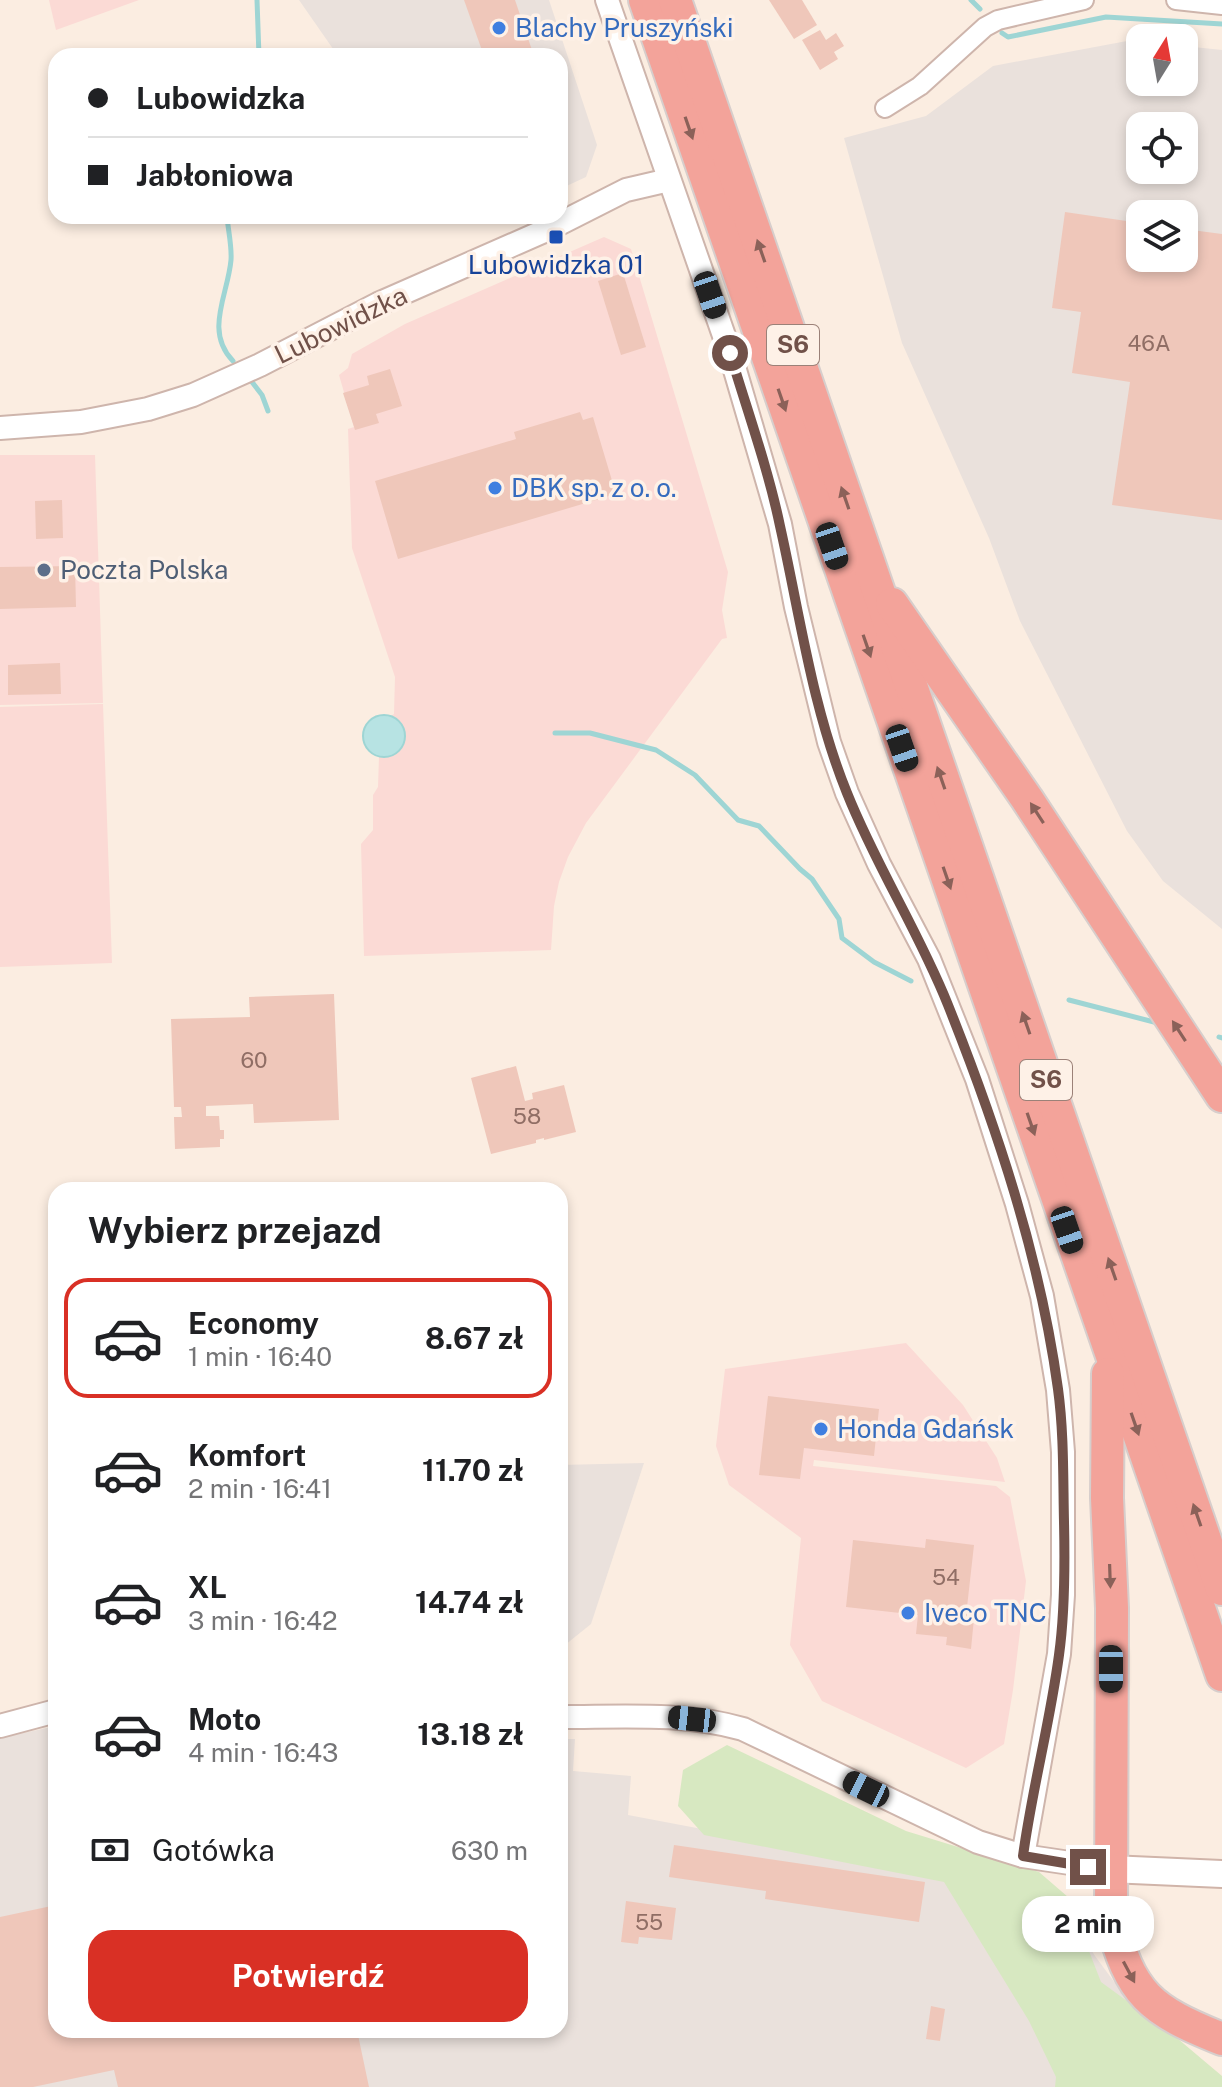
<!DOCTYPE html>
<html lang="pl">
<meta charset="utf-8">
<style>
body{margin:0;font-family:"Public Sans",sans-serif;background:#f6f6f6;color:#202124;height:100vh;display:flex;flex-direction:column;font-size:30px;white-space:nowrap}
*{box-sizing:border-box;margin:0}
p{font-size:26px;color:#757577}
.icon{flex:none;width:44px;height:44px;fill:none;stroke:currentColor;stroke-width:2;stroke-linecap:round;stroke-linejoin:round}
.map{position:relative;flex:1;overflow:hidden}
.side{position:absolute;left:48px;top:1182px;width:520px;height:856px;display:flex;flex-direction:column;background:#fff;border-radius:24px;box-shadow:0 4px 12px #0003}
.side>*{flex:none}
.banner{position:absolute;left:48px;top:48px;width:520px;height:176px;border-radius:24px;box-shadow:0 4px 12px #0003;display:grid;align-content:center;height:176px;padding:0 40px;background:#fff}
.needle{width:52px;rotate:11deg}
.buttons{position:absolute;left:1126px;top:24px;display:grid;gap:16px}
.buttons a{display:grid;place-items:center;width:72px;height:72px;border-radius:16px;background:#fff;box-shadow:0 4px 12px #0003;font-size:40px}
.end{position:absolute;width:36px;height:36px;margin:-18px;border:10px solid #715149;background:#fff;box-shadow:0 0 0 4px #fff}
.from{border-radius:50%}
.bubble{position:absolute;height:56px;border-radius:24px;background:#fff;box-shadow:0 4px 12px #0003;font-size:26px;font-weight:700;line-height:56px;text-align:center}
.car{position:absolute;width:24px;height:48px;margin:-24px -12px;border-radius:10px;box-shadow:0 0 6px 2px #0007;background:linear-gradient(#222 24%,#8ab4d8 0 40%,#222 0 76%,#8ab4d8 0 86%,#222 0)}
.banner b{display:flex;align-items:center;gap:28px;height:76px;font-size:30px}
.banner b+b{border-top:2px solid #e0e0e0}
.banner i{width:20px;height:20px;background:#202124}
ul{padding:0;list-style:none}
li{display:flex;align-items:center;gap:24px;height:120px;margin:0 16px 12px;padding:0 24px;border:4px solid transparent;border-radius:24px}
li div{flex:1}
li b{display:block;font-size:30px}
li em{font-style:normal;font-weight:700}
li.current{border-color:#d93025}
li>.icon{width:72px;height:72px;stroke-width:1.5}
h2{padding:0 40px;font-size:36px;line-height:96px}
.pay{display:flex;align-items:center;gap:20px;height:88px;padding:0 40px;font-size:30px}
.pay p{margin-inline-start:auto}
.action{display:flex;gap:16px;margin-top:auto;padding:16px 40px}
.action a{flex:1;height:92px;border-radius:24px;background:#d93025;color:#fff;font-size:32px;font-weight:700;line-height:92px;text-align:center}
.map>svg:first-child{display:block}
.commercial{fill:#fbdad5}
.industrial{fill:#eae1dc;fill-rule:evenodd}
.green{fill:#d7e8c1}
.water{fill:#b7e3e3;stroke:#9ed5d4;stroke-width:2}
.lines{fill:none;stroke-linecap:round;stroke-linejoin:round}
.stream{stroke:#9ed5d4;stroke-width:5}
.building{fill:#efc7ba}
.minor-casing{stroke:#ceb5ac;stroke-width:22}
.tertiary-casing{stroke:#ceb5ac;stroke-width:26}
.secondary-casing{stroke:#d0b4a9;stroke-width:30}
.motorway-casing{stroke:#d7cecc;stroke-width:36}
.minor{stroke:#fff;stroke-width:18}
.tertiary{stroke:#fff;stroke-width:22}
.secondary{stroke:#fff;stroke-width:26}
.motorway{stroke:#f3a39a;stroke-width:32}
.oneway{fill:#8b6159}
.route{stroke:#715149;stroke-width:10}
.shop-dot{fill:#3f7fe0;stroke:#fef1e7;stroke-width:3}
.transit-dot{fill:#1a4fb4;stroke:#fef1e7;stroke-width:3}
.service-dot{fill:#5c6f8a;stroke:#fef1e7;stroke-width:3}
.labels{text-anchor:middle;stroke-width:7;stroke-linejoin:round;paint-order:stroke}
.number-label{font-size:22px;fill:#906e65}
.shield{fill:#fef1e7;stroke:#9b8178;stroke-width:2}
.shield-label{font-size:24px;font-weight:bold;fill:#715149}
.shop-label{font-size:26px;fill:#366cbe;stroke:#fef1e7;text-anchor:start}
.transit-label{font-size:26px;fill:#164399;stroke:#fef1e7}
.street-label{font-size:26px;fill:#715149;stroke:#fef1e7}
.service-label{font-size:26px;fill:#4e5e75;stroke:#fef1e7;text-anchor:start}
</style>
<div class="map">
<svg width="1222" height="2087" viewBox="0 0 1222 2087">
<rect width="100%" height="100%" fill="#fbede1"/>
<g class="commercial">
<polygon points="49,0 139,0 56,30"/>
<polygon points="604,237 631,249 728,572 722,610 727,638 722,639 586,823 568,857 559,882 554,906 551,950 364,956 361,844 373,830 373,795 378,787 379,757 366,747 363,731 373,718 380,715 391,716 394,714 395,677 352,548 348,429 354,427 339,375 348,368 352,354 405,324"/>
<polygon points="0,455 95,455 103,703 0,705"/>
<polygon points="103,704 112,963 0,967 0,707"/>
<polygon points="906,1343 963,1405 997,1458 1005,1482 814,1460 813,1466 996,1486 1010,1497 1026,1581 1013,1690 1004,1744 966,1768 822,1701 790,1645 801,1538 729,1485 716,1446 725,1369"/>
</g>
<g class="industrial">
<polygon points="299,0 549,0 597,145 586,177 560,189 560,56 338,56"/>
<path d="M1127,41L1140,42V82H1184V46L1222,50V929L1163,881L1127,831L1020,621L989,538L902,343L844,138L926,116L993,66ZM1140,126H1184V170H1140ZM1140,214H1184V258H1140Z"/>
<polygon points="644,1463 591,1624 560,1649 560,1465"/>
<polygon points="56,1726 56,2030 560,2030 560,1739 575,1739 573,1771 631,1776 628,1815 935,1873 1053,1887 1095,1956 1192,2087 0,2087 0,1738"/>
</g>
<polygon class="green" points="727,1745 906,1831 1039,1872 1068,1897 1101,1982 1171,2033 1222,2076 1222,2087 1055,2087 1056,2077 1029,2021 944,1882 704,1835 678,1806 683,1770"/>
<circle class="water" cx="384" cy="736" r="21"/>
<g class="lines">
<g class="stream">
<polyline points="257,0 259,56"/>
<polyline points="971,0 980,9"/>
<polyline points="1002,33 1008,37 1106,17 1222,24"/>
<path d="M227,216C228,230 232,246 231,260C228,295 204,331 233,361"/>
<polyline points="252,382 262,395 268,411"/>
<polyline points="555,733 590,733 656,750 695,775 738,820 759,826 800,869 812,879 839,919 842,938 874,962 911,981"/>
<polyline points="1069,1000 1154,1022"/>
<polyline points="1219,1037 1222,1038"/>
</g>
</g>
<g class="building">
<polygon points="464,0 515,0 534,56 484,56"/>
<polygon points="769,0 802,0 817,25 794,39"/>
<polygon points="820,30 826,40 836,33 844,46 834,52 838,59 820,70 802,40"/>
<polygon points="1065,212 1140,223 1140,258 1184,258 1184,229 1222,234 1222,520 1112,505 1130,382 1072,373 1081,312 1052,308"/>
<polygon points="623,273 646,347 621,355 598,281"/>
<polygon points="390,369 402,406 376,414 379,423 355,430 343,393 369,385 367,376"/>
<polygon points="580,412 583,420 593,417 616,494 398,559 375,481 516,439 514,432"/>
<polygon points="62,500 63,538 36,539 35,501"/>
<polygon points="75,566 76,607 0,609 0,567"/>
<polygon points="60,663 61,694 8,695 8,665"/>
<polygon points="334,994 339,1120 254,1123 253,1104 206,1106 206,1116 219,1116 220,1130 224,1130 224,1139 220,1139 220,1147 175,1149 174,1117 182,1117 181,1107 174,1107 171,1019 250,1017 249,997"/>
<polygon points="516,1066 525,1101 533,1099 532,1093 564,1085 576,1132 544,1140 544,1138 536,1140 536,1143 491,1154 471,1078"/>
<polygon points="768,1396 879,1409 874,1456 804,1448 800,1479 759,1475"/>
<polygon points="926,1539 974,1545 967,1607 975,1608 971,1649 946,1645 947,1637 916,1634 918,1615 846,1607 853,1540 925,1548"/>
<polygon points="560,1773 568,1774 565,1806 560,1805"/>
<polygon points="674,1845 925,1882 919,1922 765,1899 766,1891 669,1877"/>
<polygon points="626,1901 676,1908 672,1940 639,1937 638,1944 621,1942"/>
<polygon points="56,1905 56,2030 357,2030 369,2087 118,2087 114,2070 33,2087 0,2087 0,1917"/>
<polygon points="931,2006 945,2009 940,2041 926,2039"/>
</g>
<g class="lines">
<defs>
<g id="minor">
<polyline points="1176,0 1222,5"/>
<polyline points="885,108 920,86 985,27 998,20 1084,0"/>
</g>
<g id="tertiary">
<polyline points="607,0 730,353 780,524 796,607 829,742 847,793 879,864 929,959 977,1079 1017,1204 1042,1296 1058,1390 1063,1452 1063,1595 1059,1654 1023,1856"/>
<polyline points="0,428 81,422 148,409 193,395 260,365 378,304 551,228 626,190 669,180"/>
<path d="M560,1717C622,1717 683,1712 743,1729L978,1842L1023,1856L1110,1869"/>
<polyline points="0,1726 56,1711"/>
</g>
<polyline id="secondary" points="1110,1869 1222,1874"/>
<g id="motorway">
<polyline points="645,0 1222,1675"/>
<polyline points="675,0 1222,1589"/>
<polyline points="892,604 1027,799 1222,1096"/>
<path d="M1108,1374L1107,1498L1112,1608L1111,1918C1130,1995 1150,2010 1222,2039"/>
</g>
</defs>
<use href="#minor" class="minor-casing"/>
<use href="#tertiary" class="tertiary-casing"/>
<use href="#secondary" class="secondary-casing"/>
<use href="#motorway" class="motorway-casing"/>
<use href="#minor" class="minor"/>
<use href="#tertiary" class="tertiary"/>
<use href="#secondary" class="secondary"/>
<use href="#motorway" class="motorway"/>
</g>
<defs><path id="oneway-solid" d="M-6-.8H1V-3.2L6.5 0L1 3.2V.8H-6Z" transform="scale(2)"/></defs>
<g class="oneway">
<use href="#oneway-solid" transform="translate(689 128) rotate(71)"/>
<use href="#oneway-solid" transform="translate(761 251) rotate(-109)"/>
<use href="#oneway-solid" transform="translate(782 400) rotate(71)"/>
<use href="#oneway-solid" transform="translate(845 498) rotate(-109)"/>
<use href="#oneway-solid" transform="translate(867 646) rotate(71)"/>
<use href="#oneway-solid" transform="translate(941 778) rotate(-109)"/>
<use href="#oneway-solid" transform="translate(1037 813) rotate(-123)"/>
<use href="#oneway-solid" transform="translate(947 878) rotate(71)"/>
<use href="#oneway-solid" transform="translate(1026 1023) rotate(-109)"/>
<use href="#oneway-solid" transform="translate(1179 1031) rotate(-123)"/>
<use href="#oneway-solid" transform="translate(1031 1124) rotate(71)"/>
<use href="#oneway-solid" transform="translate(1112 1269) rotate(-109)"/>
<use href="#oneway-solid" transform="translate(1135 1424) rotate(71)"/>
<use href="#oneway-solid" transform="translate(1197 1515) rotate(-109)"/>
<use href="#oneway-solid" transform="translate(1110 1576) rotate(88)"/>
<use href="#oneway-solid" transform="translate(1129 1972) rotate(62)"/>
</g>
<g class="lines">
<path class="route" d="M730,353C747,410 768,468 780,526C800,615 812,707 847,793C876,866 919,932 948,1005C997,1128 1040,1257 1058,1389C1064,1433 1063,1478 1064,1522C1065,1566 1065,1612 1059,1655C1050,1723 1032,1789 1023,1856L1088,1867"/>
</g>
<g class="shop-dot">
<circle cx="499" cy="28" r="8"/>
<circle cx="495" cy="488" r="8"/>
<circle cx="821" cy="1429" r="8"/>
<circle cx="908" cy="1613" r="8"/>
</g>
<rect class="transit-dot" x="548" y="229" width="16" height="16" rx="4"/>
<circle class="service-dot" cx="44" cy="570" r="8"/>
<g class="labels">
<g class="number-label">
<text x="1149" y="351">46A</text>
<text x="254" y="1068">60</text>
<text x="527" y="1124">58</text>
<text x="946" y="1585">54</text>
<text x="649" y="1930">55</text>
</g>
<g class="shield">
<rect x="767" y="325" width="52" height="40" rx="6"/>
<rect x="1020" y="1060" width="52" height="40" rx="6"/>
</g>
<g class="shield-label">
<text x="793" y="353">S6</text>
<text x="1046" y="1088">S6</text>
</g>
<g class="shop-label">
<text x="515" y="37">Blachy Pruszyński</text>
<text x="511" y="497">DBK sp. z o. o.</text>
<text x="837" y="1438">Honda Gdańsk</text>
<text x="924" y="1622">Iveco TNC</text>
</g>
<g class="transit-label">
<text x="556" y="274">Lubowidzka 01</text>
</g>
<g class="street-label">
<text transform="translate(341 325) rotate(-26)" y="9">Lubowidzka</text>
</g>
<g class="service-label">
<text x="60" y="579">Poczta Polska</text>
</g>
</g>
</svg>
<div class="buttons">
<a><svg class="needle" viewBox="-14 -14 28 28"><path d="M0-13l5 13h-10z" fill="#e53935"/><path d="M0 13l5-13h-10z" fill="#757577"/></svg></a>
<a><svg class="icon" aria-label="locate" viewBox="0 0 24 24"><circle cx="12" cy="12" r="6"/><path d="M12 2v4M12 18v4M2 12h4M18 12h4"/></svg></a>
<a><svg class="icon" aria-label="layers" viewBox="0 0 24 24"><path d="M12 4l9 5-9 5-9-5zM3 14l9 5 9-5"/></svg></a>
</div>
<i class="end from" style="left:730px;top:353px"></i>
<i class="end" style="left:1088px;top:1867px"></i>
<div class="bubble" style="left:1022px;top:1896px;width:132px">2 min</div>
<i class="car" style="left:710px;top:295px;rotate:161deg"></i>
<i class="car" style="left:832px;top:546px;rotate:161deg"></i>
<i class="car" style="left:902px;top:748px;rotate:161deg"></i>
<i class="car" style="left:1067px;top:1230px;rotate:161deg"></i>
<i class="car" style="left:1111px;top:1669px;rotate:180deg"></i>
<i class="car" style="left:692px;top:1719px;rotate:276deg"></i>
<i class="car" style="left:866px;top:1789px;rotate:296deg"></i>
<div class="banner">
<b><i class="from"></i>Lubowidzka</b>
<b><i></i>Jabłoniowa</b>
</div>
<section class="side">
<h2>Wybierz przejazd</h2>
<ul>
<li class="current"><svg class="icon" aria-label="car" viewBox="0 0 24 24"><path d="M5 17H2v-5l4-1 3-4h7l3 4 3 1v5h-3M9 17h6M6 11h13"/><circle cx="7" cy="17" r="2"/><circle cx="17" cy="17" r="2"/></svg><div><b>Economy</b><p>1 min · 16:40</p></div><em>8.67 zł</em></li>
<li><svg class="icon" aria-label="car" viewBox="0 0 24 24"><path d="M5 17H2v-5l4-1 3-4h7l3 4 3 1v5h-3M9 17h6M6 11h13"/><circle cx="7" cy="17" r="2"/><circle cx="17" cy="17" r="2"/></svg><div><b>Komfort</b><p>2 min · 16:41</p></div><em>11.70 zł</em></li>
<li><svg class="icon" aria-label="car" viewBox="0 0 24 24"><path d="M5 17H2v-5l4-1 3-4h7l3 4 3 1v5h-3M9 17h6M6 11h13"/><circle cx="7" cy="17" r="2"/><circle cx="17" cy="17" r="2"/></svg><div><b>XL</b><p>3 min · 16:42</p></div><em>14.74 zł</em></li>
<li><svg class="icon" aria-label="car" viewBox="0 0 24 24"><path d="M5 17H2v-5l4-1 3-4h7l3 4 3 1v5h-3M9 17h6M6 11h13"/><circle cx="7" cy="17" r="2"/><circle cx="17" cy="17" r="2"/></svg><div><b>Moto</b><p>4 min · 16:43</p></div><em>13.18 zł</em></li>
</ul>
<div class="pay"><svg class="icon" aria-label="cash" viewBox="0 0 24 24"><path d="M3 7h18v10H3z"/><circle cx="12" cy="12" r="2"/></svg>Gotówka<p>630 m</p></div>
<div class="action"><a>Potwierdź</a></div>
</section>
</div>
